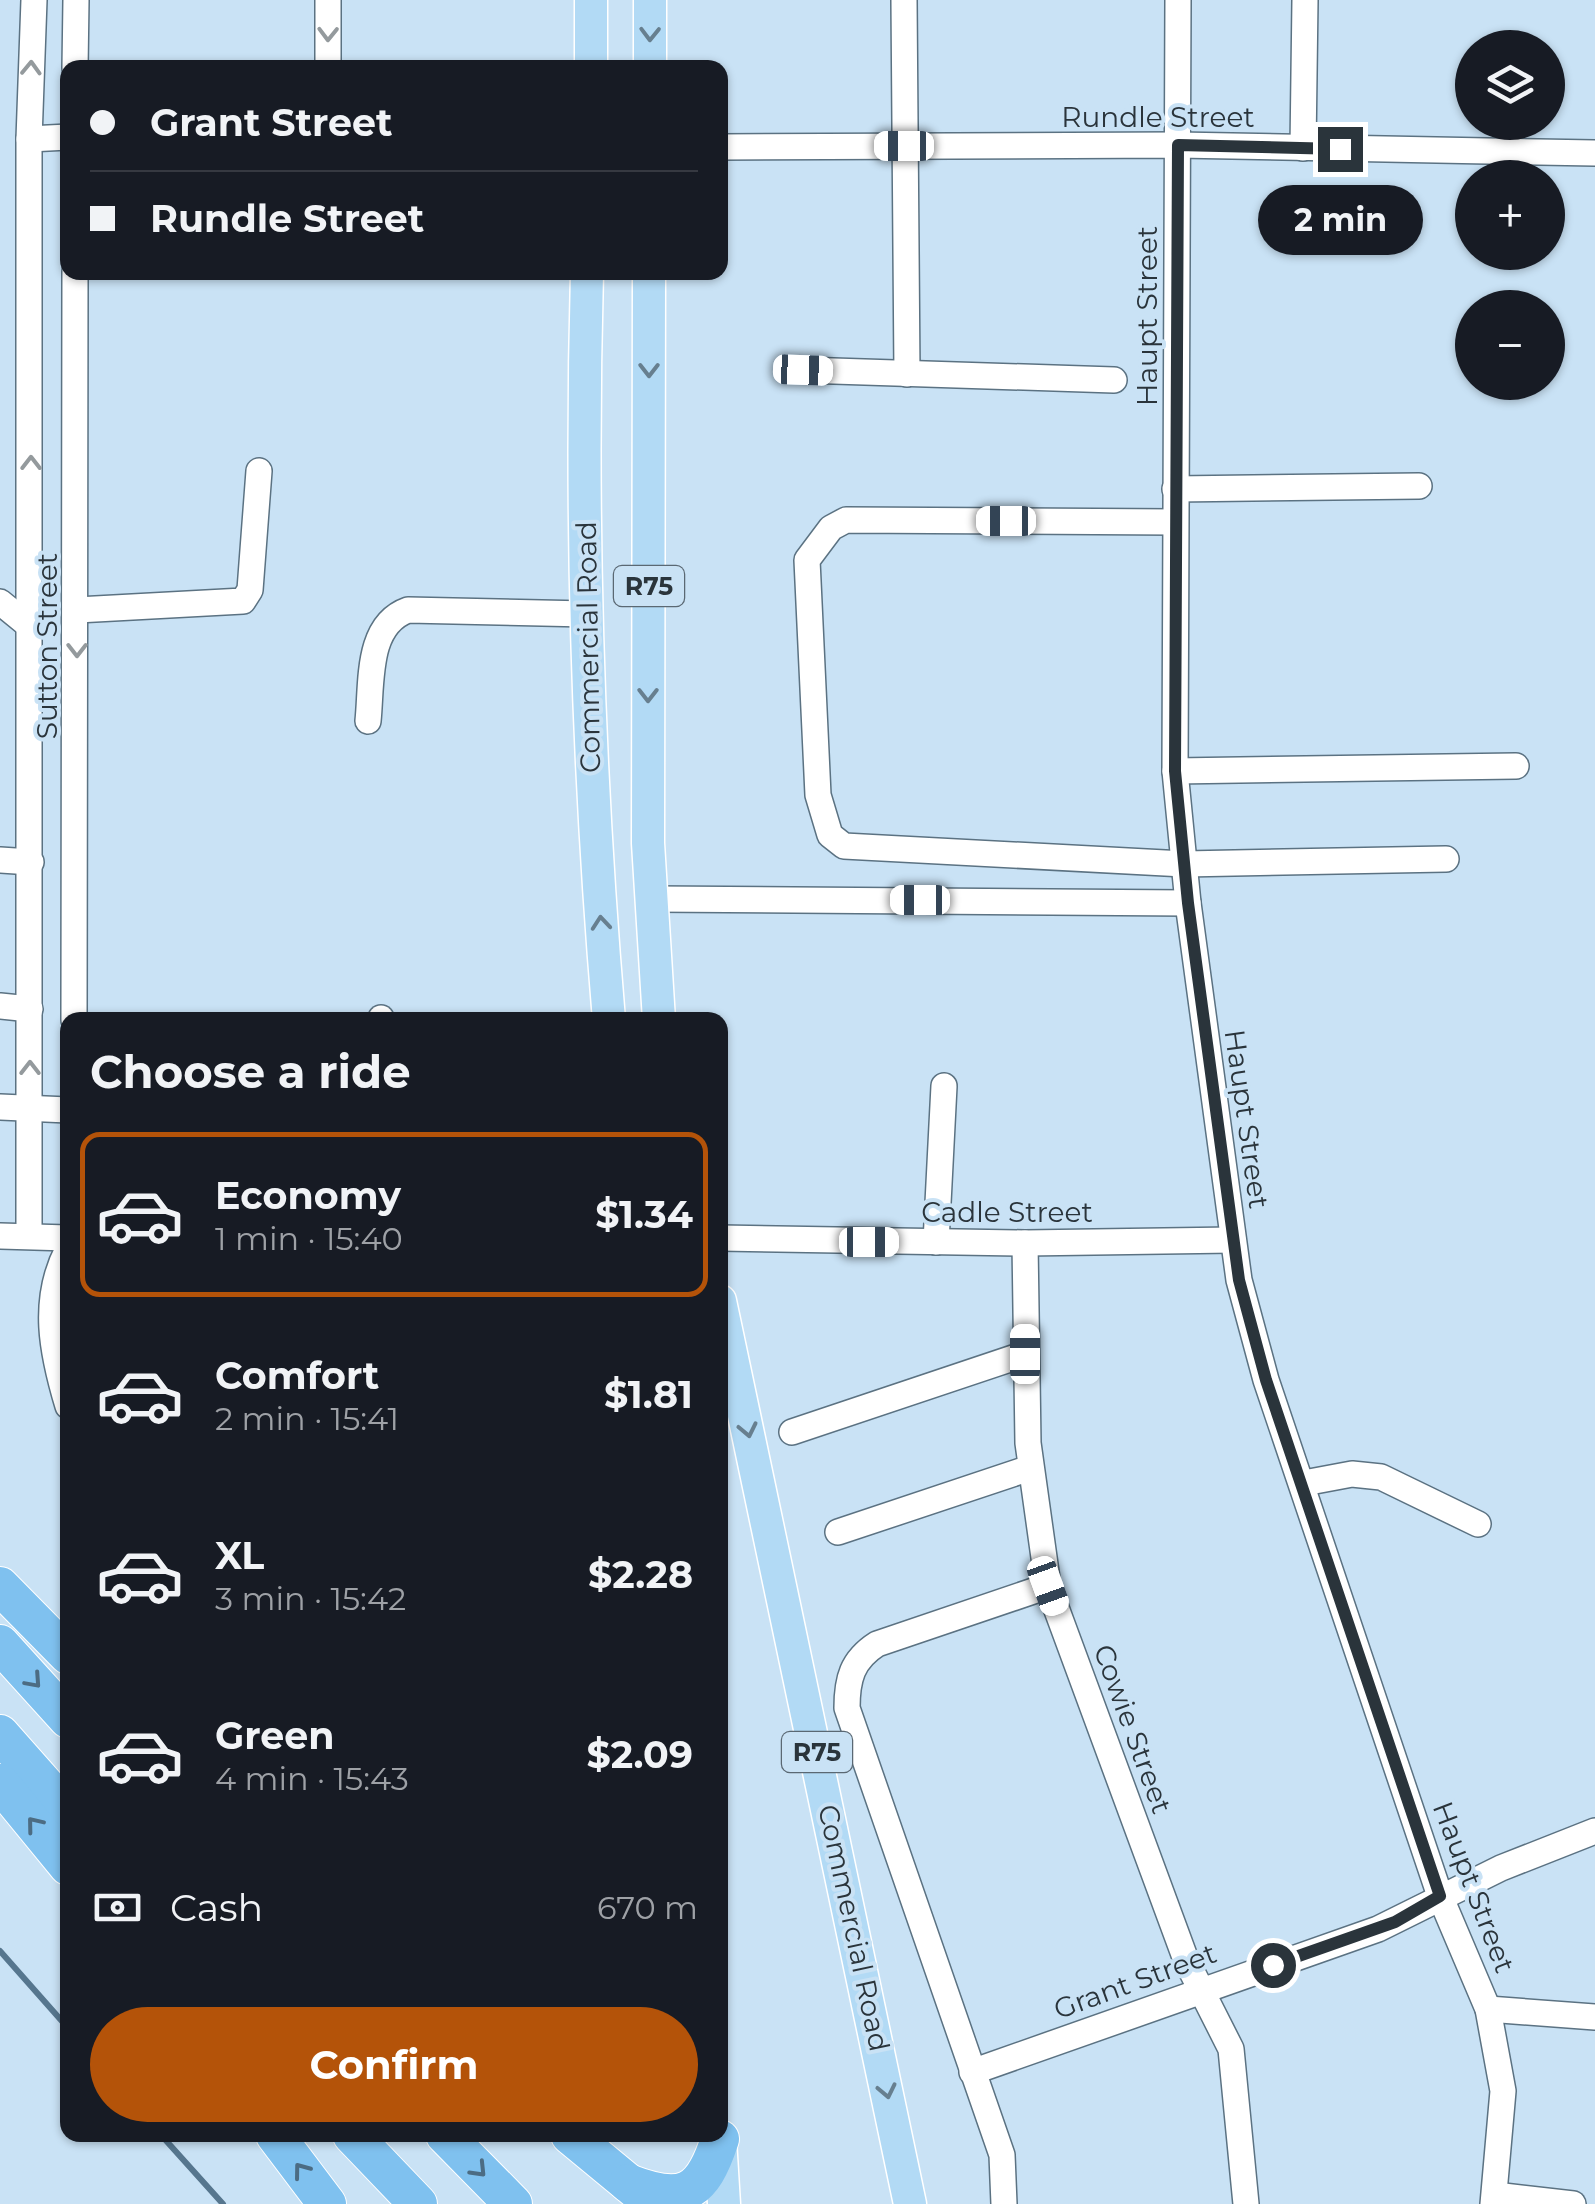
<!DOCTYPE html>
<meta charset="utf-8">
<style>
body{margin:0;font-family:Montserrat,sans-serif;background:#20242c;color:#f1f3f6;height:100vh;display:flex;flex-direction:column;font-size:38px;white-space:nowrap}
*{box-sizing:border-box;margin:0}
p{font-size:32px;color:#9ea1a6}
.icon{flex:none;width:55px;height:55px;fill:none;stroke:currentColor;stroke-width:2;stroke-linecap:round;stroke-linejoin:round}
.map{position:relative;flex:1;overflow:hidden}
.drawer{position:absolute;left:60px;top:1012px;width:668px;height:1130px;display:flex;flex-direction:column;background:#171b24;border-radius:20px;box-shadow:0 2px 8px #0004}
.drawer>*{flex:none}
.hud{position:absolute;left:60px;top:60px;width:668px;height:220px;border-radius:20px;box-shadow:0 2px 8px #0004;display:grid;align-content:center;height:220px;padding:0 30px;background:#171b24}
.controls{position:absolute;left:1455px;top:30px;display:grid;gap:20px}
.controls a{display:grid;place-items:center;width:110px;height:110px;border-radius:50%;background:#171b24;box-shadow:0 2px 8px #0004;font-size:50px}
.end{position:absolute;width:45px;height:45px;margin:-22px;border:12px solid #2a343b;background:#fff;box-shadow:0 0 0 5px #fff}
.from{border-radius:50%}
.bubble{position:absolute;height:70px;border-radius:35px;background:#171b24;box-shadow:0 2px 8px #0004;font-size:32px;font-weight:700;line-height:70px;text-align:center}
.car{position:absolute;width:30px;height:60px;margin:-30px -15px;border-radius:12px;box-shadow:0 0 8px 2px #0007;background:linear-gradient(#fff 24%,#345 0 40%,#fff 0 76%,#345 0 86%,#fff 0)}
.hud b{display:flex;align-items:center;gap:35px;height:95px;font-size:38px}
.hud b+b{border-top:2px solid #363941}
.hud i{width:25px;height:25px;background:#f1f3f6}
ul{padding:0;list-style:none}
li{display:flex;align-items:center;gap:30px;height:165px;margin:0 20px 15px;padding:0 10px;border:5px solid transparent;border-radius:20px}
li div{flex:1}
li b{display:block;font-size:38px}
li em{font-style:normal;font-weight:700}
li.active{border-color:#b45309}
li>.icon{width:90px;height:90px;stroke-width:1.5}
h2{padding:0 30px;font-size:45px;line-height:120px}
.pay{display:flex;align-items:center;gap:25px;height:110px;padding:0 30px;font-size:38px}
.pay p{margin-inline-start:auto}
.button{display:flex;gap:20px;margin-top:auto;padding:20px 30px}
.button a{flex:1;height:115px;border-radius:60px;background:#b45309;color:#fff;font-size:40px;font-weight:700;line-height:115px;text-align:center}
.map>svg:first-child{display:block}
.lines{fill:none;stroke-linecap:round;stroke-linejoin:round}
.stream{stroke:#56768e;stroke-width:6}
.minor-casing{stroke:#5b7282;stroke-width:28}
.major-casing{stroke:#fff;stroke-width:35}
.highway-casing{stroke:#fff;stroke-width:40}
.minor{stroke:#fff;stroke-width:25}
.major{stroke:#b2daf5;stroke-width:32}
.highway{stroke:#7fc1ef;stroke-width:38}
.oneway{stroke:#949a9d}
.oneway2{stroke:#677f8f}
.oneway3{stroke:#4c6c83}
.route{stroke:#2a343b;stroke-width:12}
.labels{text-anchor:middle;stroke-width:8;stroke-linejoin:round;paint-order:stroke}
.shield{fill:#c9e2f5;stroke:#5a6873;stroke-width:2.5}
.shield-label{font-size:25px;font-weight:bold;fill:#2a343b}
.street-label{font-size:28px;fill:#2a343b;stroke:#c9e2f5}
</style>
<div class="map">
<svg width="1595" height="2204" viewBox="0 0 1595 2204">
<rect width="100%" height="100%" fill="#c9e2f5"/>
<g class="lines">
<g class="stream">
<polyline points="0,1951 68,2028"/>
<polyline points="161,2135 223,2204"/>
</g>
<defs>
<g id="minor">
<polyline points="904,0 907,374"/>
<polyline points="1178,0 1175,771 1188,903 1239,1280 1266,1380 1440,1896 1488,2009 1503,2091 1493,2204"/>
<polyline points="75,68 76,0"/>
<polyline points="328,68 328,0"/>
<polyline points="29,139 68,137"/>
<polyline points="720,147 1178,145 1595,153"/>
<polyline points="1303,148 1305,0"/>
<polyline points="803,370 1114,380"/>
<polyline points="1175,489 1419,486"/>
<polyline points="1175,522 846,520 831,528 807,560 818,795 830,835 844,846 1184,864 1446,859"/>
<polyline points="0,602 32,628"/>
<polyline points="77,610 243,601 250,590 259,471"/>
<path d="M368,721C372,683 366,625 408,610L587,614"/>
<polyline points="1175,771 1516,766"/>
<polyline points="0,860 31,862"/>
<polyline points="653,899 1188,903"/>
<polyline points="0,1006 30,1009"/>
<polyline points="74,1020 75,272"/>
<polyline points="381,1020 381,1018"/>
<polyline points="0,1107 68,1110"/>
<polyline points="29,1235 29,139 34,0"/>
<polyline points="0,1236 68,1238"/>
<polyline points="720,1238 1025,1243 1233,1240"/>
<polyline points="936,1242 944,1086"/>
<polyline points="1025,1243 1028,1443 1048,1586 1186,1960 1231,2049 1246,2204"/>
<path d="M68,1249C41,1300 52,1353 68,1406"/>
<polyline points="792,1432 1025,1354"/>
<polyline points="1304,1483 1352,1474 1381,1477 1478,1524"/>
<polyline points="838,1532 1030,1468"/>
<polyline points="1488,2009 1595,2017"/>
<polyline points="972,2072 1378,1929 1501,1868 1595,1831"/>
<polyline points="1495,2195 1573,2204"/>
<path d="M1004,2204L1002,2155L847,1708C847,1679 852,1660 877,1644L1048,1586"/>
</g>
<g id="major">
<polyline points="591,68 591,0"/>
<polyline points="650,68 650,0"/>
<path d="M587,272C580,522 588,772 609,1020"/>
<polyline points="649,272 648,843 659,1020"/>
<polyline points="720,1301 910,2204"/>
<polyline points="720,2139 724,2204"/>
</g>
<g id="highway">
<polyline points="0,1586 68,1655"/>
<polyline points="0,1644 68,1719"/>
<polyline points="0,1734 68,1811"/>
<polyline points="0,1783 68,1866"/>
<polyline points="275,2135 327,2204"/>
<polyline points="352,2135 418,2204"/>
<polyline points="445,2135 513,2204"/>
<polyline points="570,2135 645,2197"/>
<path d="M628,2183C683,2204 702,2195 720,2139"/>
</g>
</defs>
<use href="#minor" class="minor-casing"/>
<use href="#major" class="major-casing"/>
<use href="#highway" class="highway-casing"/>
<use href="#minor" class="minor"/>
<use href="#major" class="major"/>
<use href="#highway" class="highway"/>
</g>
<defs><path id="oneway-chevron" d="M-2-3.5L2.5 0L-2 3.5" fill="none" stroke-width="1.6" stroke-linecap="round" stroke-linejoin="round" transform="scale(2.5)"/></defs>
<g class="oneway">
<use href="#oneway-chevron" transform="translate(328 34) rotate(91)"/>
<use href="#oneway-chevron" transform="translate(31 68) rotate(-88)"/>
<use href="#oneway-chevron" transform="translate(31 463) rotate(-90)"/>
<use href="#oneway-chevron" transform="translate(77 650) rotate(90)"/>
<use href="#oneway-chevron" transform="translate(30 1068) rotate(-90)"/>
</g>
<g class="oneway2">
<use href="#oneway-chevron" transform="translate(650 34) rotate(91)"/>
<use href="#oneway-chevron" transform="translate(649 370) rotate(90)"/>
<use href="#oneway-chevron" transform="translate(648 695) rotate(90)"/>
<use href="#oneway-chevron" transform="translate(601 923) rotate(-95)"/>
<use href="#oneway-chevron" transform="translate(748 1430) rotate(78)"/>
<use href="#oneway-chevron" transform="translate(887 2091) rotate(78)"/>
</g>
<g class="oneway3">
<use href="#oneway-chevron" transform="translate(34 1681) rotate(48)"/>
<use href="#oneway-chevron" transform="translate(34 1824) rotate(-129)"/>
<use href="#oneway-chevron" transform="translate(301 2170) rotate(-127)"/>
<use href="#oneway-chevron" transform="translate(479 2170) rotate(46)"/>
</g>
<g class="lines">
<polyline class="route" points="1273,1965 1395,1922 1440,1896 1266,1380 1239,1280 1188,903 1175,771 1178,145 1340,149"/>
</g>
<g class="labels">
<g class="shield">
<rect x="614" y="566" width="70" height="40" rx="8"/>
<rect x="782" y="1732" width="70" height="40" rx="8"/>
</g>
<g class="shield-label">
<text x="649" y="595">R75</text>
<text x="817" y="1761">R75</text>
</g>
<g class="street-label">
<text x="1158" y="127">Rundle Street</text>
<text transform="translate(1147 316) rotate(-90)" y="10">Haupt Street</text>
<text transform="translate(47 646) rotate(-90)" y="10">Sutton Street</text>
<text transform="translate(588 647) rotate(-91)" y="10">Commercial Road</text>
<text transform="translate(1247 1119) rotate(82)" y="10">Haupt Street</text>
<text x="1007" y="1222">Cadle Street</text>
<text transform="translate(1133 1729) rotate(70)" y="10">Cowie Street</text>
<text transform="translate(1474 1887) rotate(69)" y="10">Haupt Street</text>
<text transform="translate(854 1928) rotate(78)" y="10">Commercial Road</text>
<text transform="translate(1135 1981) rotate(-20)" y="10">Grant Street</text>
</g>
</g>
</svg>
<div class="controls">
<a><svg class="icon" aria-label="layers" viewBox="0 0 24 24"><path d="M12 4l9 5-9 5-9-5zM3 14l9 5 9-5"/></svg></a>
<a>+</a>
<a>−</a>
</div>
<i class="end from" style="left:1273px;top:1965px"></i>
<i class="end" style="left:1340px;top:149px"></i>
<div class="bubble" style="left:1258px;top:185px;width:165px">2 min</div>
<i class="car" style="left:904px;top:146px;rotate:270deg"></i>
<i class="car" style="left:803px;top:370px;rotate:92deg"></i>
<i class="car" style="left:1006px;top:521px;rotate:270deg"></i>
<i class="car" style="left:920px;top:900px;rotate:270deg"></i>
<i class="car" style="left:869px;top:1242px;rotate:90deg"></i>
<i class="car" style="left:1025px;top:1354px;rotate:0deg"></i>
<i class="car" style="left:1048px;top:1586px;rotate:160deg"></i>
<div class="hud">
<b><i class="from"></i>Grant Street</b>
<b><i></i>Rundle Street</b>
</div>
<section class="drawer">
<h2>Choose a ride</h2>
<ul>
<li class="active"><svg class="icon" aria-label="car" viewBox="0 0 24 24"><path d="M5 17H2v-5l4-1 3-4h7l3 4 3 1v5h-3M9 17h6M6 11h13"/><circle cx="7" cy="17" r="2"/><circle cx="17" cy="17" r="2"/></svg><div><b>Economy</b><p>1 min · 15:40</p></div><em>$1.34</em></li>
<li><svg class="icon" aria-label="car" viewBox="0 0 24 24"><path d="M5 17H2v-5l4-1 3-4h7l3 4 3 1v5h-3M9 17h6M6 11h13"/><circle cx="7" cy="17" r="2"/><circle cx="17" cy="17" r="2"/></svg><div><b>Comfort</b><p>2 min · 15:41</p></div><em>$1.81</em></li>
<li><svg class="icon" aria-label="car" viewBox="0 0 24 24"><path d="M5 17H2v-5l4-1 3-4h7l3 4 3 1v5h-3M9 17h6M6 11h13"/><circle cx="7" cy="17" r="2"/><circle cx="17" cy="17" r="2"/></svg><div><b>XL</b><p>3 min · 15:42</p></div><em>$2.28</em></li>
<li><svg class="icon" aria-label="car" viewBox="0 0 24 24"><path d="M5 17H2v-5l4-1 3-4h7l3 4 3 1v5h-3M9 17h6M6 11h13"/><circle cx="7" cy="17" r="2"/><circle cx="17" cy="17" r="2"/></svg><div><b>Green</b><p>4 min · 15:43</p></div><em>$2.09</em></li>
</ul>
<div class="pay"><svg class="icon" aria-label="cash" viewBox="0 0 24 24"><path d="M3 7h18v10H3z"/><circle cx="12" cy="12" r="2"/></svg>Cash<p>670 m</p></div>
<div class="button"><a>Confirm</a></div>
</section>
</div>
